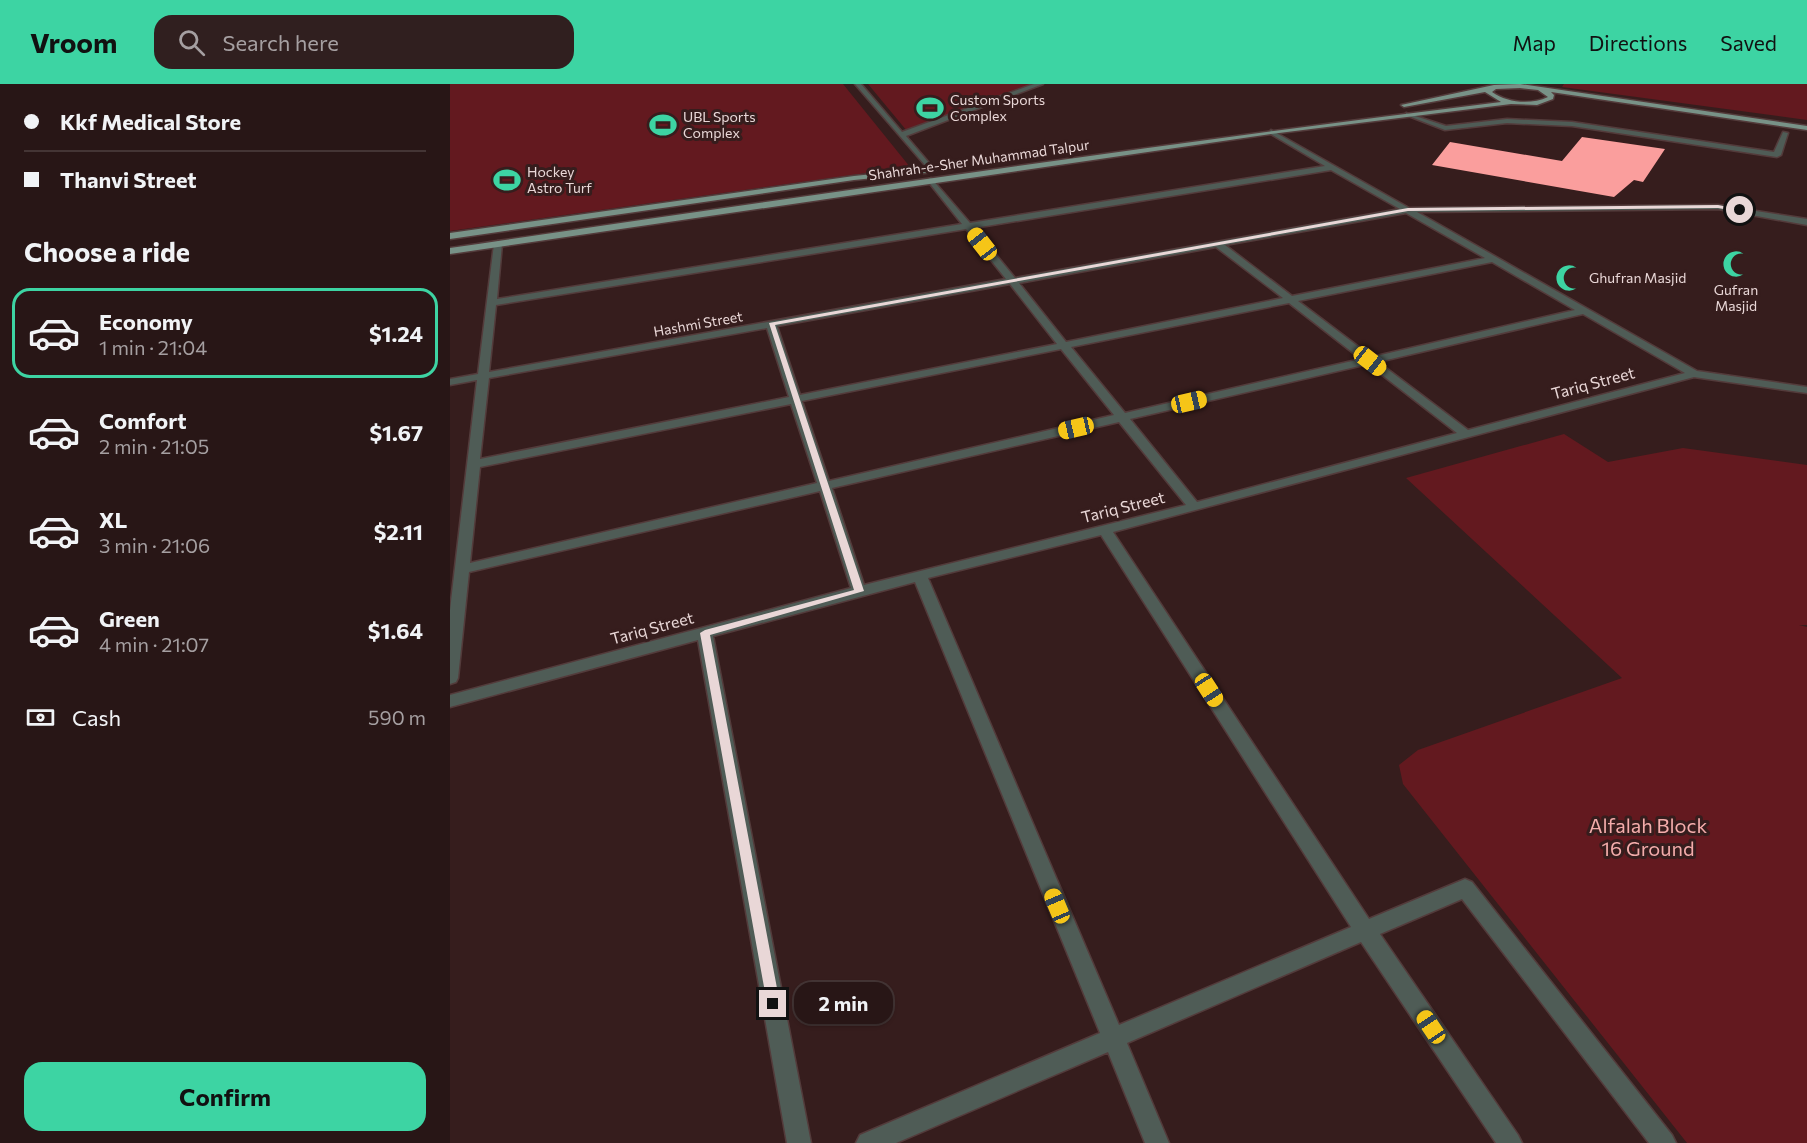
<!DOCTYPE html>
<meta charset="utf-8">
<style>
body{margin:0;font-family:Commissioner,sans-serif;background:#301f1f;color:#f1f3f6;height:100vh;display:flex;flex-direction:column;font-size:22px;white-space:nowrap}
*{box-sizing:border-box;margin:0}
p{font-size:20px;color:#a59fa1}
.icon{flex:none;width:33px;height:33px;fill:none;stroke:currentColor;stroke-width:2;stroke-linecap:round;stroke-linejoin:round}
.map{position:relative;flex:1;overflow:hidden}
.sheet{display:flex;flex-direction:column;background:#281616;width:450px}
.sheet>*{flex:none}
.hud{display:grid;align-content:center;height:132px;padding:0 24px;background:#281616}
.end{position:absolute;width:27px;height:27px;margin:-14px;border:8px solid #e9d7d7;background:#111;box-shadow:0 0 0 3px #111}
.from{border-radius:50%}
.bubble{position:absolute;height:42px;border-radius:18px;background:#281616;box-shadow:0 2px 4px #0004,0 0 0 2px #443535;font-size:20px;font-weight:700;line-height:42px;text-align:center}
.car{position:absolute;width:18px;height:36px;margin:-18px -9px;border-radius:8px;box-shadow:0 0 4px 2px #0007;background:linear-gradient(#f5c518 24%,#345 0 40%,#f5c518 0 76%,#345 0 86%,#f5c518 0)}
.hud b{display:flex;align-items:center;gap:21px;height:57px;font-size:22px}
.hud b+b{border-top:2px solid #443535}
.hud i{width:15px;height:15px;background:#f1f3f6}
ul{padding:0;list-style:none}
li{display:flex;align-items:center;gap:18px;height:90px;margin:0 12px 9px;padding:0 12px;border:3px solid transparent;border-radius:18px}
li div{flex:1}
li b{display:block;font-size:22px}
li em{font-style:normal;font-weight:700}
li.current{border-color:#3dd4a3}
li>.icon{width:54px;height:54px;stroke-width:1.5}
h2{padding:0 24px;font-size:27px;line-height:72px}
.pay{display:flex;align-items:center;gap:15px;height:66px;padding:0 24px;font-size:22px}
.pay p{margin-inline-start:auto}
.action{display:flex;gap:12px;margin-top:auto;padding:12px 24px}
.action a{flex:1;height:69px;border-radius:18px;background:#3dd4a3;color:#111;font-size:24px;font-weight:700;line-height:69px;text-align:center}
header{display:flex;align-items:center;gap:36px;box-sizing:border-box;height:84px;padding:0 30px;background:#3dd4a3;color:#111}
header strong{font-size:28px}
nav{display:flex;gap:33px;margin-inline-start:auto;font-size:21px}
.search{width:420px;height:54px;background:#301f1f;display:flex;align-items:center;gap:15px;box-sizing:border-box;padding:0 21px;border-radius:18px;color:#a59fa1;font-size:22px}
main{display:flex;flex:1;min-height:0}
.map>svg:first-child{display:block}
.green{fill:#63191f}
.building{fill:#fa9e9d}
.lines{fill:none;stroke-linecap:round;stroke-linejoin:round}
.minor-casing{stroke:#533b3b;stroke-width:3}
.major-casing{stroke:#533b3b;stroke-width:3}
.minor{fill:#4f5c56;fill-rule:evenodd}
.major{fill:#789287;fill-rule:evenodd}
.route{fill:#e9d7d7}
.labels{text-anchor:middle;stroke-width:6;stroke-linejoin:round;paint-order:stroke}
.far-poi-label{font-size:14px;fill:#e9d7d7;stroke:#361d1d;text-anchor:start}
.far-street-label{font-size:14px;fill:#e9d7d7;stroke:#361d1d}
.street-label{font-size:16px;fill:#e9d7d7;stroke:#361d1d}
.near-park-label{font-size:20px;fill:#f4acab;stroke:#361d1d}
</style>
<header>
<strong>Vroom</strong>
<div class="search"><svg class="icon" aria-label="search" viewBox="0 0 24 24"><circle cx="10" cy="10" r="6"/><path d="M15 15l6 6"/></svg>Search here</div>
<nav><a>Map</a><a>Directions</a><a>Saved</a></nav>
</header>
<main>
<section class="sheet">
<div class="hud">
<b><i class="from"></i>Kkf Medical Store</b>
<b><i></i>Thanvi Street</b>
</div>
<h2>Choose a ride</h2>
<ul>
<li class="current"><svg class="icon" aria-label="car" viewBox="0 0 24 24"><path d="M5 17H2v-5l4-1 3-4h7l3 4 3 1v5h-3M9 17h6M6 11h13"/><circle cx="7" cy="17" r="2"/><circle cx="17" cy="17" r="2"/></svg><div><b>Economy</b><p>1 min · 21:04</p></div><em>$1.24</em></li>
<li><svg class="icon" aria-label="car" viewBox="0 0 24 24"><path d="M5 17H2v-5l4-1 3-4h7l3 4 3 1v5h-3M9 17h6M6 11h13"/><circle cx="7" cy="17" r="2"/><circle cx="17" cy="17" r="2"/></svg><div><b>Comfort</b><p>2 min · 21:05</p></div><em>$1.67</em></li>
<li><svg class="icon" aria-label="car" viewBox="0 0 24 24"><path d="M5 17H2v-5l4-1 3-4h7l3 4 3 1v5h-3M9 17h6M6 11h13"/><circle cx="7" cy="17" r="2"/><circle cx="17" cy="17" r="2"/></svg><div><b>XL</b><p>3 min · 21:06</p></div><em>$2.11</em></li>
<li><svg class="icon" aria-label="car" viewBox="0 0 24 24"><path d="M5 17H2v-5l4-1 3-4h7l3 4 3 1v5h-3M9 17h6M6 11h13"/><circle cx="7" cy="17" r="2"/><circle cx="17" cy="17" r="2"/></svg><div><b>Green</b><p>4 min · 21:07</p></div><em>$1.64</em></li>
</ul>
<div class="pay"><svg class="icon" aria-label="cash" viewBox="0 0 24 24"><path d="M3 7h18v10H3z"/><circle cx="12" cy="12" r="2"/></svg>Cash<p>590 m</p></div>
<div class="action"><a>Confirm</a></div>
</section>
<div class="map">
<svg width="1357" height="1059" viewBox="0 0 1357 1059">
<rect width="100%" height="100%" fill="#361d1d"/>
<g class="green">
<polygon points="0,0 393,0 460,83 0,147"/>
<polygon points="418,0 589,0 457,47"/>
<polygon points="1114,0 1357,0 1357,36 1112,3"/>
<polygon points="1114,350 1158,378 1233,364 1357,381 1357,541 1349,541 1357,543 1357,1059 1237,1059 953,700 949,681 968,666 1172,594 956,394"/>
</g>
<polygon class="building" points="1132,53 1215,65 1193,98 1184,96 1164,113 982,81 1000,58 1112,77"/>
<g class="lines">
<defs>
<g id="minor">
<polygon points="405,0 411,0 452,48 584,0 593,0 456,52 485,86 481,88"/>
<polygon points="956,29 996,42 1057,35 1122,38 1324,68 1333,48 1338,49 1331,71 1327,73 1122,42 1057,39 995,46 956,31"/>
<path d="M821,46L959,124L1268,121L1357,135V141L1268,125L967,128L1247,287L1357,303V309L1244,293L663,448L919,835L1015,795L1022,798L1222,1051L1226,1059H1199L1012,815L930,850L1068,1051L1072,1059H1046L911,858L677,959L719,1059H695L658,968L446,1059H406L410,1051L650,949L465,498L263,552L361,1059H337L248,556L0,623V611L401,504L370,407L19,488L8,594L6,598L0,600V526L27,296L0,301V295L28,290L44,160L48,157L52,160L47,215L512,140L477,96L481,94L520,139L875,82L819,49ZM881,86L950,125L565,194L524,144ZM956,129L1035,174L842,212L775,161ZM516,145L556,195L39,288L46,221ZM766,163L833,214L616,258L569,199ZM1042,178L1125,226L922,273L848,217ZM560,200L607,260L350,311L327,242ZM839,219L911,275L675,329L621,263ZM1133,230L1235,289L1018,346L928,278ZM317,244L339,313L30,375L39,294ZM611,265L664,331L379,397L352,317ZM918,280L1007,349L747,418L680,335ZM341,320L367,399L20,479L30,383ZM669,338L736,421L414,501L382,404ZM651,451L901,843L669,941L478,494Z"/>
</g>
<g id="major">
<path d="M1070,0L1357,42V46L1101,8L1104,11L1103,15L1087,21L1061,20L821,50L0,170V164C350,113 700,61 1051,18L1035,8L954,23L951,21L1044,1ZM1070,4L1088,6L1098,13C1081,21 1057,19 1042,8L1046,5Z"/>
<polygon points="481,84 485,86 484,88 404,96 0,155 0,149 404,92"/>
</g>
</defs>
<use href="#minor" class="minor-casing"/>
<use href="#major" class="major-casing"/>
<use href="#minor" class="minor"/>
<use href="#major" class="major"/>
</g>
<polygon class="route" points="1268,121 1293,126 1290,128 1268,124 958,127 325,241 414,507 260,551 330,920 328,925 323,927 318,925 250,549 255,546 404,506 319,239 958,124"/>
<defs>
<symbol id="stadium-bare" viewBox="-9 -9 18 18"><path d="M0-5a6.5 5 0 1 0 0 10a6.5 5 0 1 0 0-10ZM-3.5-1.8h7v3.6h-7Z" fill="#3dd4a3" stroke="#361d1d" stroke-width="2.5" paint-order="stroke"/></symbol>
<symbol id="mosque-bare" viewBox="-9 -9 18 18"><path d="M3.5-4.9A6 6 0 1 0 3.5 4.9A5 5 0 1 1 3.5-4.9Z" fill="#3dd4a3" stroke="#361d1d" stroke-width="2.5" paint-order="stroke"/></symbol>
</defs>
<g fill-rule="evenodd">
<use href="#stadium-bare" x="461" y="5" width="38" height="38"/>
<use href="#stadium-bare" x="194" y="22" width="38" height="38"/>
<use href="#stadium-bare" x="38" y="77" width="38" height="38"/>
<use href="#mosque-bare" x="1267" y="161" width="38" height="38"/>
<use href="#mosque-bare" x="1100" y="175" width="38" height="38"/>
</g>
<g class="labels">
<g class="far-poi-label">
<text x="500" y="21">Custom Sports<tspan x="500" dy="16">Complex</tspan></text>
<text x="233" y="38">UBL Sports<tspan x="233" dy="16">Complex</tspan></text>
<text x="77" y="93">Hockey<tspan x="77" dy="16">Astro Turf</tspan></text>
<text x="1139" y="199">Ghufran Masjid</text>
<text x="1286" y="211" text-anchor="middle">Gufran<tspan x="1286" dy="16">Masjid</tspan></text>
</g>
<g class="far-street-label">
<text transform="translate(529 76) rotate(-8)" y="5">Shahrah-e-Sher Muhammad Talpur</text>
<text transform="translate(248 240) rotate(-10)" y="5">Hashmi Street</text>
</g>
<g class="street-label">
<text transform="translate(1143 299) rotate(-15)" y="6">Tariq Street</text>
<text transform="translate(673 423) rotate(-14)" y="6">Tariq Street</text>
<text transform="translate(202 544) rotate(-15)" y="6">Tariq Street</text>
</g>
<g class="near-park-label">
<text x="1198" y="749">Alfalah Block<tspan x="1198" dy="23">16 Ground</tspan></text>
</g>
</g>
</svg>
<i class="end from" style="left:1290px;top:126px"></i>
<i class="end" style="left:323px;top:920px"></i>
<div class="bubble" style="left:344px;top:898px;width:99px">2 min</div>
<i class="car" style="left:532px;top:160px;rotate:322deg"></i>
<i class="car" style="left:920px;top:277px;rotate:128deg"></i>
<i class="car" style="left:739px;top:318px;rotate:77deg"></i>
<i class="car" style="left:626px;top:344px;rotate:257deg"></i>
<i class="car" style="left:759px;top:606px;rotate:147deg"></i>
<i class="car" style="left:607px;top:822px;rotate:337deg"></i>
<i class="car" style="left:981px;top:943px;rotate:326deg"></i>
</div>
</main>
